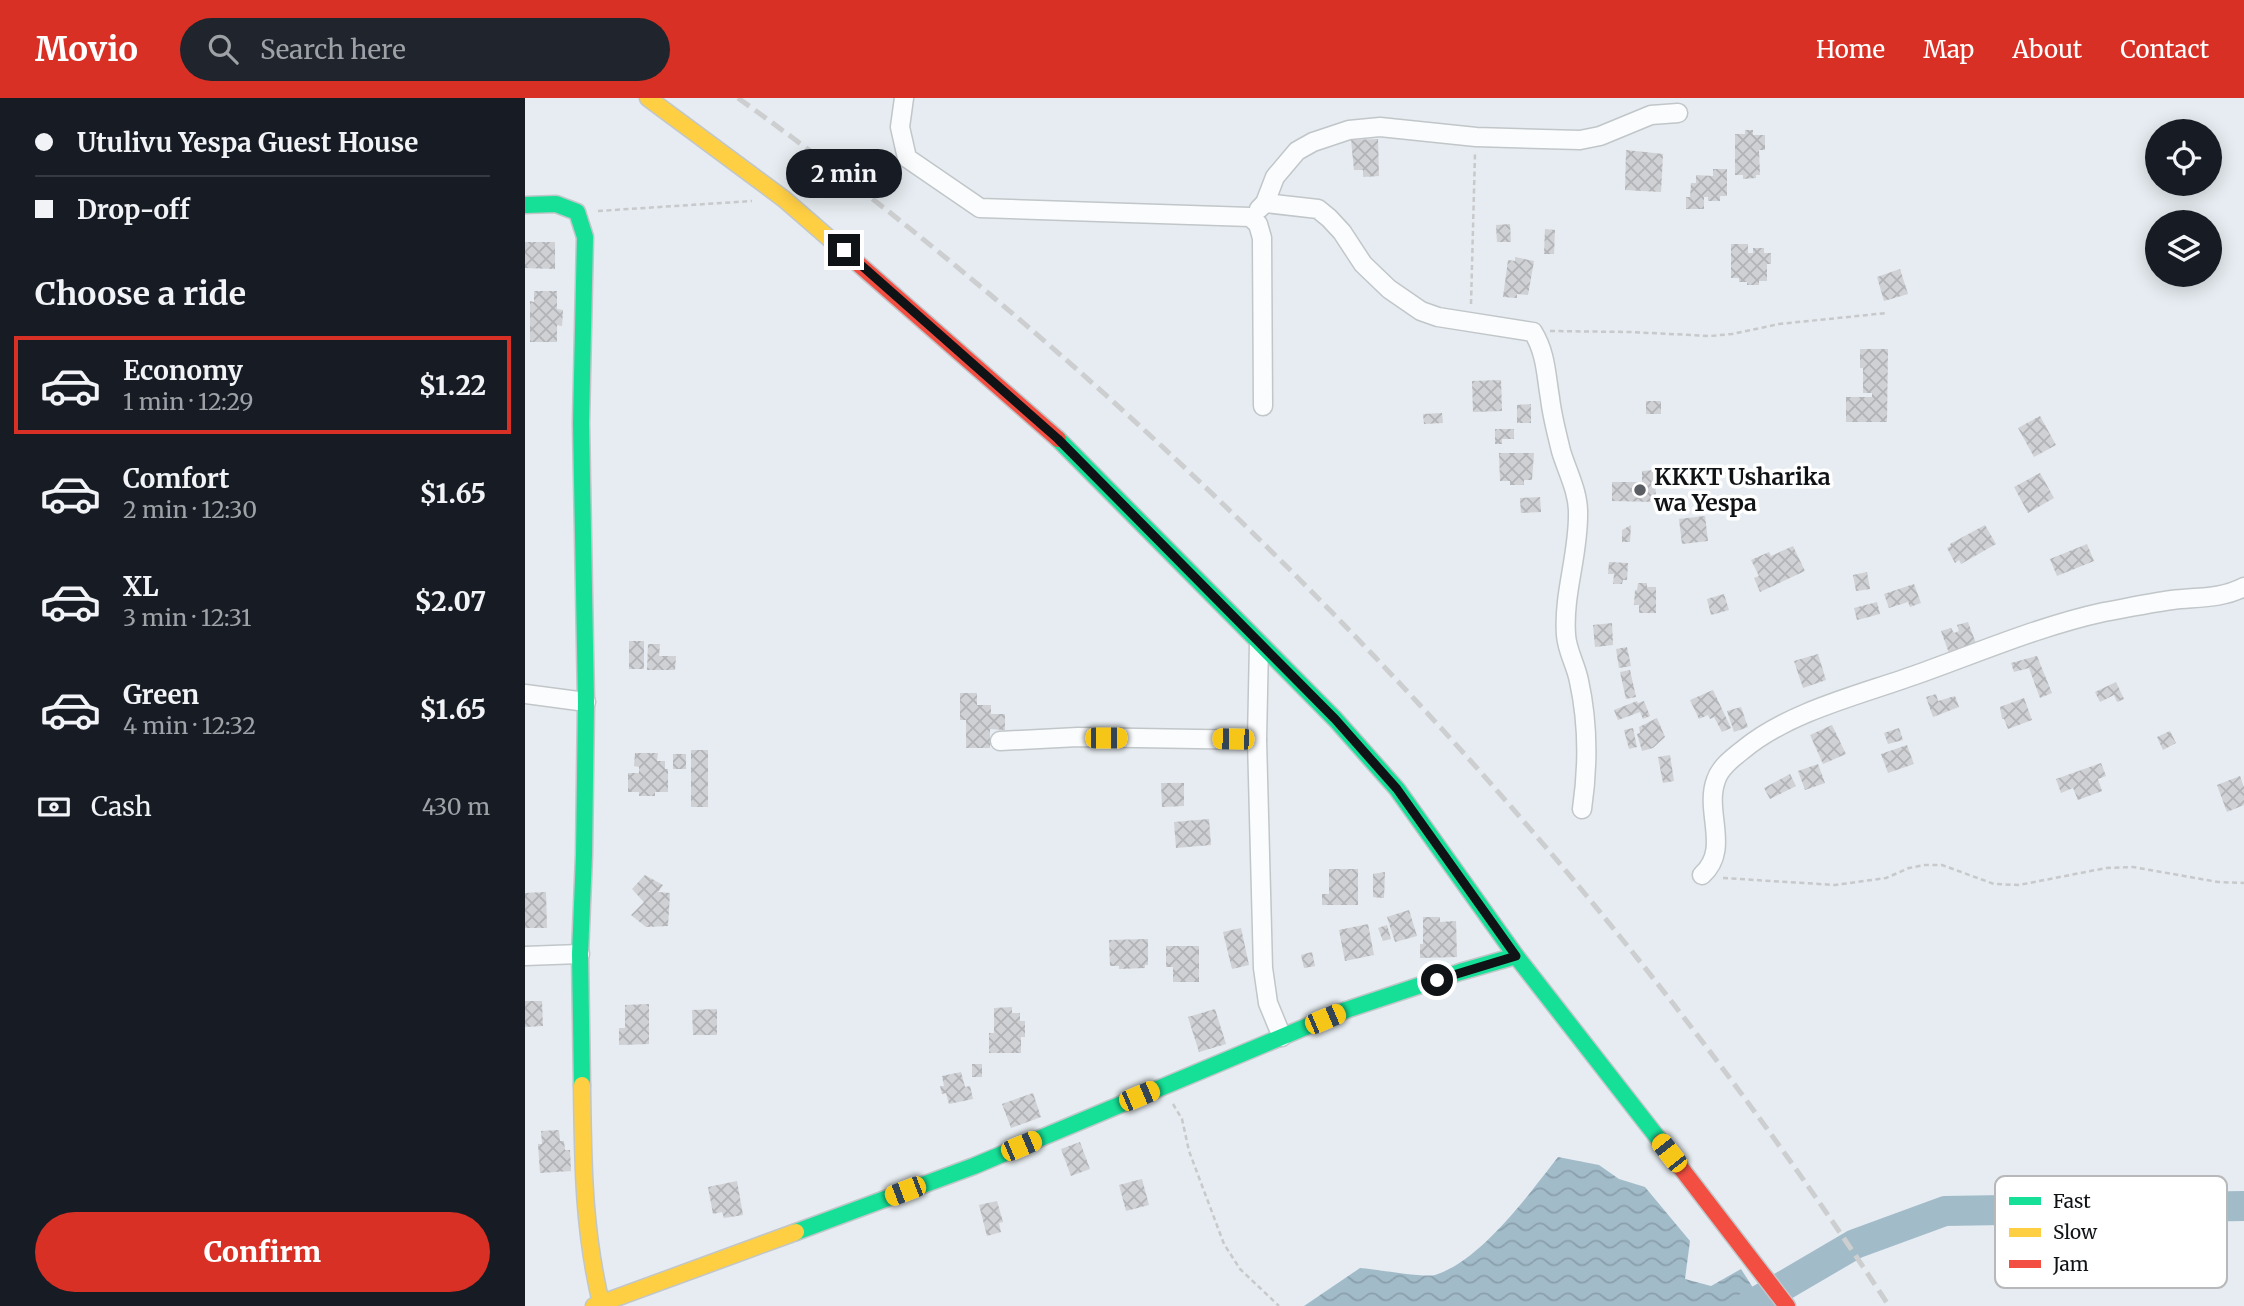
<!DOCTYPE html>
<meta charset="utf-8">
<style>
body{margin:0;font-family:Merriweather,serif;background:#20242c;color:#f1f3f6;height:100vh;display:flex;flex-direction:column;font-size:26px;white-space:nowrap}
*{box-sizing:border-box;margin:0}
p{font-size:23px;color:#9ea1a6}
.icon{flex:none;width:38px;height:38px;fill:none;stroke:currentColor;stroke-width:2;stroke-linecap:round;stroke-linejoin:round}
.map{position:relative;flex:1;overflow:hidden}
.panel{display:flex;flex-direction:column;background:#171b24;width:525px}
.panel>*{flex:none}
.banner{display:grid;align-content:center;height:154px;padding:0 35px;background:#171b24}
.controls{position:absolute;left:1620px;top:21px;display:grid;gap:14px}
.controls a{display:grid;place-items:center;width:77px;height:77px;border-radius:50%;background:#171b24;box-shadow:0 4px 18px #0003;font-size:35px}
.end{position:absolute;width:32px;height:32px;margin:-16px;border:9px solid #101316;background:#fff;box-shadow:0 0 0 4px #fff}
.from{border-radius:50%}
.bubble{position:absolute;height:49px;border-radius:24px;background:#171b24;box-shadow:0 4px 18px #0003;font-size:23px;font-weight:800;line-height:49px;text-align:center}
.car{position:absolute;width:21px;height:42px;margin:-21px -10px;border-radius:9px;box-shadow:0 0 5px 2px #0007;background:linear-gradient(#f5c518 24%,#345 0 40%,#f5c518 0 76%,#345 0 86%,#f5c518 0)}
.banner b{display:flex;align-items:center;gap:24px;height:66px;font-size:26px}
.banner b+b{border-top:2px solid #363941}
.banner i{width:18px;height:18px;background:#f1f3f6}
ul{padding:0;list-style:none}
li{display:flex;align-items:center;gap:21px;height:98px;margin:0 14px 10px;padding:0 21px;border:4px solid transparent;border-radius:0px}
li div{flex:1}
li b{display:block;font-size:26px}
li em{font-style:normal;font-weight:800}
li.selected{border-color:#d93025}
li>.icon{width:63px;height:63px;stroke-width:1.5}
h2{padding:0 35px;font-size:32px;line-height:84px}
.pay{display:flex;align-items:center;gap:18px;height:77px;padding:0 35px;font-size:26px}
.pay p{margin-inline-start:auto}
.primary-button{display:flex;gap:14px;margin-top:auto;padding:14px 35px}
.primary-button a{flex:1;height:80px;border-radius:42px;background:#d93025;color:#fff;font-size:28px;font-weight:800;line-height:80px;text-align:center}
header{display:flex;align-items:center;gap:42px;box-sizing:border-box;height:98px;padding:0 35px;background:#d93025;color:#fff}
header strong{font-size:33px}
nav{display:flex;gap:38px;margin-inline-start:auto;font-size:24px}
.search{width:490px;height:63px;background:#20242c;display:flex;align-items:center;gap:18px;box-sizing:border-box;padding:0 24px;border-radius:38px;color:#9ea1a6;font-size:26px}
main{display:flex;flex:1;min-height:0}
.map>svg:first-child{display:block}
.water{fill:url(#water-waves)}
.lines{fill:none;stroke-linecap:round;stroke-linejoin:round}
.river{stroke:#a2bbc9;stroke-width:30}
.building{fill:url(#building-cross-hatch)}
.street-casing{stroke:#c1c6c9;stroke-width:21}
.fast-casing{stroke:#c1c6c9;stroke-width:19}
.slow-casing{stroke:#c1c6c9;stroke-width:19}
.jam-casing{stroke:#c1c6c9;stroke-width:19}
.path{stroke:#c8c9cb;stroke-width:2.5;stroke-dasharray:5 3.5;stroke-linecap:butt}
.street{stroke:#fbfcfd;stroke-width:18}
.fast{stroke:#16e098;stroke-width:16}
.slow{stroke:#ffcf43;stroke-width:16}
.jam{stroke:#f24e42;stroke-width:16}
.rail{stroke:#cccecf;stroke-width:5;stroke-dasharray:14 7;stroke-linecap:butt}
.route{stroke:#101316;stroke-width:9}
.poi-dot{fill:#5b5f63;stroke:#fff;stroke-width:2.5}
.labels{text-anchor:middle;stroke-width:7;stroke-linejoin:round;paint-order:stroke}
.poi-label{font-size:23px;font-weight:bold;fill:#101316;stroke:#fff;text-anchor:start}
.key{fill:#fff;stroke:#b7b8b9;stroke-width:2}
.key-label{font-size:19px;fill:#101316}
</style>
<header>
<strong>Movio</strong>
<div class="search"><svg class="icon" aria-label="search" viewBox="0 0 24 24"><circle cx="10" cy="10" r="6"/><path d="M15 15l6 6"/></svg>Search here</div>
<nav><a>Home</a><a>Map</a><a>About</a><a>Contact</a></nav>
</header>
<main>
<section class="panel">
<div class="banner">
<b><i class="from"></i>Utulivu Yespa Guest House</b>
<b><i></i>Drop-off</b>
</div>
<h2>Choose a ride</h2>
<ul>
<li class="selected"><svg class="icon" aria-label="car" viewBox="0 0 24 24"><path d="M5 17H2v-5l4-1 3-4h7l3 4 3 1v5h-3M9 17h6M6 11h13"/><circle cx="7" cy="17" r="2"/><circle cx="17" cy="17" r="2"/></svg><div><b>Economy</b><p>1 min · 12:29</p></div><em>$1.22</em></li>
<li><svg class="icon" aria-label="car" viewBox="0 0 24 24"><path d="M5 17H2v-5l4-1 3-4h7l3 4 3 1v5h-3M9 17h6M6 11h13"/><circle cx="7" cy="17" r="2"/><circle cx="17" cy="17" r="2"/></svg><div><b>Comfort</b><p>2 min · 12:30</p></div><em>$1.65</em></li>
<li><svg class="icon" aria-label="car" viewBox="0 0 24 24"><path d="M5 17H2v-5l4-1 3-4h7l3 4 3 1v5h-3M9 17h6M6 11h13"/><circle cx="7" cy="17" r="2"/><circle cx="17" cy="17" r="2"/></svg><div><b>XL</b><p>3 min · 12:31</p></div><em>$2.07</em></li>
<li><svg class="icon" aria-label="car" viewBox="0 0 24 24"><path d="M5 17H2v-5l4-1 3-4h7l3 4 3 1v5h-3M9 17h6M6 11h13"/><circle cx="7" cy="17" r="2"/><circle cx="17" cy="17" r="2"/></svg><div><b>Green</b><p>4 min · 12:32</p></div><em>$1.65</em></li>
</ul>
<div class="pay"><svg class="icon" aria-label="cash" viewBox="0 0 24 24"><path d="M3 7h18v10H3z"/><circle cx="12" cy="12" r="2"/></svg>Cash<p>430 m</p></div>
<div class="primary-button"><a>Confirm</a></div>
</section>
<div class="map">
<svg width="1719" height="1208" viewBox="0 0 1719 1208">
<defs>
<pattern id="water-waves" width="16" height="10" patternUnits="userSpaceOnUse" patternTransform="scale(1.75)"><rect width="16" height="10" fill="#a2bbc9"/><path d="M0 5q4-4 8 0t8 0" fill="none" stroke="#8aa0ac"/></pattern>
<pattern id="building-cross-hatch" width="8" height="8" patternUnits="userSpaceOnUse" patternTransform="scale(1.75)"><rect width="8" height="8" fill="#d0d1d5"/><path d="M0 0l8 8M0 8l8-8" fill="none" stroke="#b2b3b6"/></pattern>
</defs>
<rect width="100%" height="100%" fill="#e6ecf1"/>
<path class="water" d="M1033,1059L1074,1067L1094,1081L1120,1089L1165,1143L1160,1181L1186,1188L1216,1171L1234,1199L1217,1208H779L835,1170C850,1171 899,1180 910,1177C956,1163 1004,1096 1033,1059Z"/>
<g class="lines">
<polyline class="river" points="1224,1208 1330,1146 1420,1113 1719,1108"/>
</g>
<g class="building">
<polygon points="1220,32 1228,32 1228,37 1240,37 1240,52 1234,52 1235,77 1231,77 1231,80 1218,81 1218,77 1210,77 1210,36 1220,36"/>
<polygon points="853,41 854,78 838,79 838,72 829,72 826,42"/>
<polygon points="1101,52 1138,56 1136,94 1100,92"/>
<polygon points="1188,71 1202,71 1202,98 1195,98 1195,103 1183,103 1183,99 1179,99 1179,111 1161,111 1161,99 1165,99 1166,85 1171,85 1171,77 1188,78"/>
<polygon points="985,126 986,144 972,144 971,127"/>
<polygon points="1020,131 1030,132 1029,156 1019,156"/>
<polygon points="0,144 30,144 30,171 0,170"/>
<polygon points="1206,146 1223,146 1223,155 1228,155 1228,150 1239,150 1239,155 1246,155 1246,166 1242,166 1242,183 1234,183 1234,187 1222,187 1222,184 1214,184 1214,180 1206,180"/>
<polygon points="990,159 1009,163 1003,197 992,196 992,200 978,199 983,162 990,163"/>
<polygon points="1375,171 1383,196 1359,203 1352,179"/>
<polygon points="9,193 32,193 32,211 38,212 37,228 32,227 32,244 5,244 5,203 9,204"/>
<polygon points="1335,251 1363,251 1362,324 1321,324 1321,299 1347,299 1347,295 1338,295 1338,270 1335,270"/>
<polygon points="976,282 977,313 948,314 947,283"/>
<rect x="1121" y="303" width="15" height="13"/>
<polygon points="1006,306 1006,325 992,325 992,307"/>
<polygon points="917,315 918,325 899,326 898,316"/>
<polygon points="1515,318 1531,347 1509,359 1493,330"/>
<polygon points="970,331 989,331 989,341 977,341 977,346 970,346"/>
<polygon points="974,355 1009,355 1007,382 999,382 999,387 985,387 985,383 975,383"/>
<polygon points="1130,372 1131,404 1087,403 1087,384 1117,384 1117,373"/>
<polygon points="1515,375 1529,400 1503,415 1489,389"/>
<polygon points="1015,399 1016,414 996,415 995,400"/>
<polygon points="1180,418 1183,443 1157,446 1154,421"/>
<polygon points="1106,427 1105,444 1097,444 1097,432"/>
<polygon points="1460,427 1471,446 1436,466 1434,462 1430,465 1422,450 1426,448 1425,446"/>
<polygon points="1562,446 1569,463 1532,478 1525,461"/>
<polygon points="1268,448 1280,473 1235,494 1229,480 1234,478 1226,462 1244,454 1246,458"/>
<polygon points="1084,464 1103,465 1102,482 1098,482 1097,486 1088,486 1089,476 1083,476"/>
<polygon points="1342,474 1345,491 1331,493 1328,477"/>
<polygon points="1113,485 1122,485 1122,489 1131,489 1131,515 1114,515 1114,507 1109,507 1110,492 1112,492"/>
<polygon points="1389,486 1396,505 1385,509 1383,504 1364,510 1359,496"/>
<polygon points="1199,496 1204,512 1186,517 1182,501"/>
<polygon points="1352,504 1355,516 1332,522 1329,510"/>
<polygon points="1443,524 1452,548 1425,558 1416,533 1426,530 1429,535 1434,533 1432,527"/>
<polygon points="1087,525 1088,547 1070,549 1068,527"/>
<rect x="104" y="543" width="15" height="28"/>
<polygon points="123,546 135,546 134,558 151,558 150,572 122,572"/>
<polygon points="1102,549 1106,568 1094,570 1091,551"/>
<polygon points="1293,556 1301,582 1278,590 1269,563"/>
<polygon points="1512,558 1527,595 1515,600 1504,570 1489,574 1486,565"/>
<polygon points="1105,572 1111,599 1101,601 1095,574"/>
<polygon points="1591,584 1599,601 1592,604 1589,597 1575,604 1570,594"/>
<polygon points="1188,592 1206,630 1197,634 1189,619 1185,621 1183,617 1174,621 1165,602"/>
<polygon points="435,595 452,595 452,607 466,607 466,616 480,616 480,632 465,631 465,650 441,650 441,622 435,622"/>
<polygon points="1411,596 1413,603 1430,598 1434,609 1408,619 1401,599"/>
<polygon points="1499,600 1507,622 1483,631 1479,621 1477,621 1475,609"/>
<polygon points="1112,603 1113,605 1119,603 1125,618 1118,621 1115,614 1093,622 1089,612"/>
<polygon points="1216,609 1223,629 1209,634 1202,613"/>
<polygon points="1132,620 1140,639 1128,650 1117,653 1112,636 1115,635 1114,629"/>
<polygon points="1307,627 1321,656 1298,666 1285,637"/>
<polygon points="1108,630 1112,649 1104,651 1099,632"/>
<polygon points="1374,630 1378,642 1363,646 1359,635"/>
<polygon points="1645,633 1651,645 1638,652 1632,639"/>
<polygon points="1382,647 1389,666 1363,675 1356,656"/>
<rect x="166" y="652" width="17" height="57"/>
<polygon points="110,655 133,655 132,663 140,663 140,671 143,671 143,694 130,694 130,698 114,698 114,694 103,694 103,675 114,675 114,669 109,668"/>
<rect x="148" y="656" width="13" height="15"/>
<polygon points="1145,657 1149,683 1138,685 1133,659"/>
<polygon points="1576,665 1581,678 1573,681 1577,693 1553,702 1548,690 1536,695 1531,681"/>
<polygon points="1293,666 1300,685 1280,692 1273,673"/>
<polygon points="1265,676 1271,688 1245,701 1239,690"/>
<polygon points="1715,678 1719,689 1719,707 1702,714 1692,687"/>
<polygon points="636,685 659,685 659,708 637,709"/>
<polygon points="684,721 686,747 651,750 649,724"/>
<polygon points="804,771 833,771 833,807 797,807 797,796 804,796"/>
<polygon points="860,774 859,800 848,799 848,776"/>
<polygon points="120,777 138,787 133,794 145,795 143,828 121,829 106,817 119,804 107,791"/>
<polygon points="21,794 22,830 0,830 0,795"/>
<polygon points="884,812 892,838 870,844 862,819"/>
<polygon points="898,819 915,819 915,824 931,823 932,859 895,860 895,846 898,846"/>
<polygon points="843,826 849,857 820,863 814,832"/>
<polygon points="862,827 866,841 858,843 853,830"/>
<polygon points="716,830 724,867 707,871 698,834"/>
<polygon points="623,841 623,867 620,867 620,870 594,871 594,868 585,868 584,842"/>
<polygon points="641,848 674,848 674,884 648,884 648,869 641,869"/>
<polygon points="787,854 790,868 779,870 776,857"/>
<polygon points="0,903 17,903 18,928 0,929"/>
<polygon points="124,906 124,946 94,947 94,930 100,930 100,907"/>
<polygon points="487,909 487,915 495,915 495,923 500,923 500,939 496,939 496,955 464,955 464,935 469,935 469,910"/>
<polygon points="192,911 192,937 168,937 167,912"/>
<polygon points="690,911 701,946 674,954 663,919"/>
<rect x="447" y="966" width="10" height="13"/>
<polygon points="436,974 440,989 445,988 448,1001 424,1006 421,995 417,996 415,988 419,988 417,978"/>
<polygon points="508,995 516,1019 486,1030 477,1006"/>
<polygon points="34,1032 35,1043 39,1043 40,1052 45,1052 46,1073 15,1075 13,1046 17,1046 16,1033"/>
<polygon points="555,1044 565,1071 546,1078 536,1051"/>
<polygon points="617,1081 624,1107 601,1113 594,1087"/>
<polygon points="212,1083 218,1117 199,1120 197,1114 188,1116 183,1089"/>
<polygon points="472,1103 478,1124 474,1125 476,1134 462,1138 454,1107"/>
</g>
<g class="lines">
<defs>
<g id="street">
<polyline points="379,0 375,29 382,60 455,110 725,119 733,126 737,140 738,308"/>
<path d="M740,105L793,111L804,120L817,134L838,166L864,191L896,213L913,219L1008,234C1021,255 1021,277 1025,300C1027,318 1032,336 1036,353C1042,373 1053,393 1053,414C1054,456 1038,495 1041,537C1042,553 1051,567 1054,583C1063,624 1063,670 1057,711"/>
<polyline points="734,111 740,105 750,79 772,53 788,44 824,32 855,29 951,39 1055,42 1075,38 1126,17 1153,15"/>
<polyline points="734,546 732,642 738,870 743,905 757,939"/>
<polyline points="0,596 61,604"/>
<polyline points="475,643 553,639 732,642"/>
<path d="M1177,777C1206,751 1179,714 1191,682C1195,669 1209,659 1219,651C1265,613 1338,596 1393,576C1455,554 1515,528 1579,514C1602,510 1624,505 1647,502C1672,499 1696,501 1719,489"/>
<polyline points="0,858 55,856"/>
</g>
<g id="fast">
<polyline points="0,107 31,106 52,114 60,139 56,325 61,604 59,757 55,856 57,987"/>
<polyline points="533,341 810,621 872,691 991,858 1136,1044"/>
<polyline points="271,1134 449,1068 821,912 935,874 991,858"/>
</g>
<g id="slow">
<polyline points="123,0 259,101 329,162"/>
<path d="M57,987C58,1063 58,1130 76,1205"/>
<polyline points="69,1208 271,1134"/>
</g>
<g id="jam">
<polyline points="329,162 533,341"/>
<polyline points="1136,1044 1262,1208"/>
</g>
</defs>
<use href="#street" class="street-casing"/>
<use href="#fast" class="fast-casing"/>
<use href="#slow" class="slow-casing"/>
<use href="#jam" class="jam-casing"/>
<g class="path">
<polyline points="73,113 227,103"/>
<polyline points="946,206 950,55"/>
<polyline points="1025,233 1106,234 1185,238 1207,236 1254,226 1362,215"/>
<polyline points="1198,780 1310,787 1361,780 1384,770 1399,767 1417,767 1469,786 1494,787 1581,770 1608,769 1693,784 1719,785"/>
<polyline points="648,1006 657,1021 664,1053 699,1146 715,1171 754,1208"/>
</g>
<use href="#street" class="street"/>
<use href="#fast" class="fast"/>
<use href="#slow" class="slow"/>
<use href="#jam" class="jam"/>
<path class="rail" d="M213,0C332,85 446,178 555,274C864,548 1138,862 1364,1208"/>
</g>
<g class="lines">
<polyline class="route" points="319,152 533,341 810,621 872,691 991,858 912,882"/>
</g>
<circle class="poi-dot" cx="1115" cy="392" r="7"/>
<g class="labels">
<g class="poi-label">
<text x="1129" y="387">KKKT Usharika<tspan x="1129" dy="26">wa Yespa</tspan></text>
</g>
</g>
<rect x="1470" y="1078" width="232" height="112" rx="10" class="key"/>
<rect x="1484" y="1099" width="32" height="8" fill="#16e098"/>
<rect x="1484" y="1130" width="32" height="9" fill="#ffcf43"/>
<rect x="1484" y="1162" width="32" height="8" fill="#f24e42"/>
<g class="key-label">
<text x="1528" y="1110">Fast</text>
<text x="1528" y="1141">Slow</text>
<text x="1528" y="1173">Jam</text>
</g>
</svg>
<div class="controls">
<a><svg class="icon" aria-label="locate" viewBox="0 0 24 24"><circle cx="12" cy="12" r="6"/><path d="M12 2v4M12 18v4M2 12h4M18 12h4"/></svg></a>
<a><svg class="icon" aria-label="layers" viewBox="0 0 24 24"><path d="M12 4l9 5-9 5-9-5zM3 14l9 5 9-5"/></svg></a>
</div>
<i class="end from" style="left:912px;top:882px"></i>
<i class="end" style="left:319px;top:152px"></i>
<div class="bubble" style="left:261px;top:51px;width:116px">2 min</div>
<i class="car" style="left:581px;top:640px;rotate:90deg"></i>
<i class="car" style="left:708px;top:641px;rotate:271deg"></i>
<i class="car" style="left:800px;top:921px;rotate:67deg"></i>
<i class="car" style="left:614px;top:998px;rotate:67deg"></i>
<i class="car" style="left:496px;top:1048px;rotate:67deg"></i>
<i class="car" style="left:1144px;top:1055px;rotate:322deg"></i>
<i class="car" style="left:380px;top:1093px;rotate:249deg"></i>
</div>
</main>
